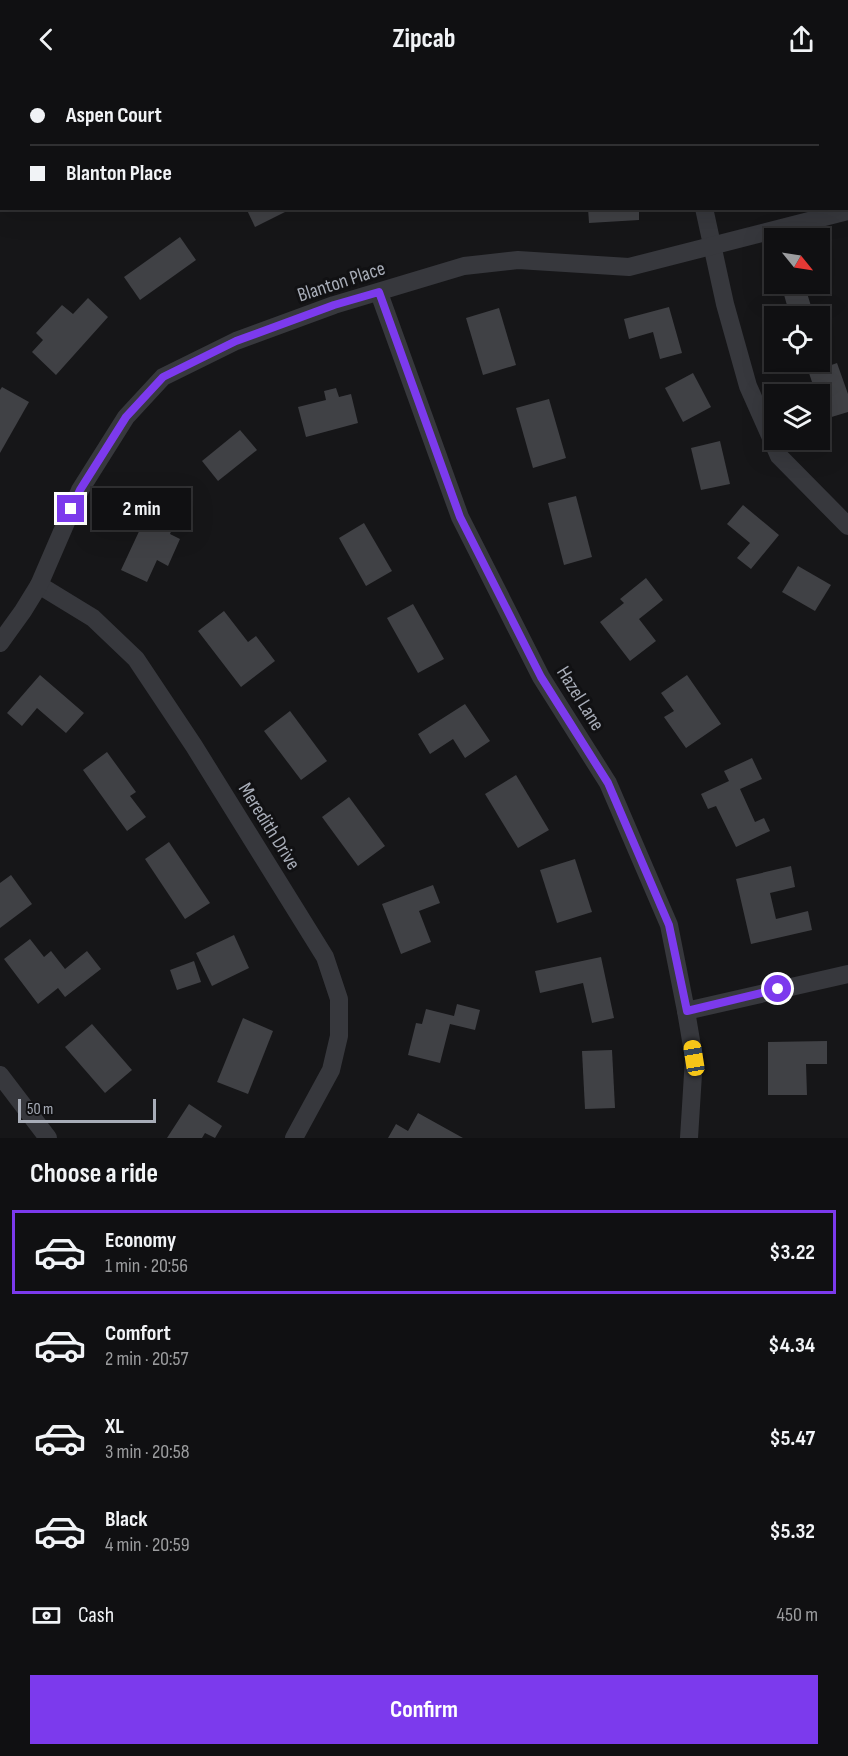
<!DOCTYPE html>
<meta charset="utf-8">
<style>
body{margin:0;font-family:"Sofia Sans Condensed",sans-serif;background:#19191b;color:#f1f3f6;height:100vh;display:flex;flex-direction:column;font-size:22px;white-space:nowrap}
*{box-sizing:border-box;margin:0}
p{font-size:20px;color:#9c9d9f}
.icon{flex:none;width:33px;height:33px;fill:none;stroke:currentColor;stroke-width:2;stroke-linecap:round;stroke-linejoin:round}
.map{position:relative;height:1060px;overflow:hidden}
.side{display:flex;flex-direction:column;background:#101012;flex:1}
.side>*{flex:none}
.guide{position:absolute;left:0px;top:0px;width:849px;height:132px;box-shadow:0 6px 24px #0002,0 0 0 2px #303032;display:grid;align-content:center;height:132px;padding:0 30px;background:#101012}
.needle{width:39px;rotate:120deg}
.fabs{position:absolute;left:764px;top:150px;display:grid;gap:12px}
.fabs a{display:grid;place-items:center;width:66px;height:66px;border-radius:0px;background:#101012;box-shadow:0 6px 24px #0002,0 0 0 2px #303032;font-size:30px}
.scale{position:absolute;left:18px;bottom:15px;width:138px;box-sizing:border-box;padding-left:6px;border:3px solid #a8adb8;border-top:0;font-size:16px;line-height:21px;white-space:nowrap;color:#a8adb8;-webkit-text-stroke:4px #111113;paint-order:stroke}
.end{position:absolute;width:27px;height:27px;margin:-14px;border:8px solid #7c3aed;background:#fff;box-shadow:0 0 0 3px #fff}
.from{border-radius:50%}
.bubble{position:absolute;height:42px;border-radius:0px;background:#101012;box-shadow:0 6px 24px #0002,0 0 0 2px #303032;font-size:20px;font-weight:700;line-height:42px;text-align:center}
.car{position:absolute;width:18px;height:36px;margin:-18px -9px;border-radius:8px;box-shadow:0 0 4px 2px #0007;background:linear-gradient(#f5c518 24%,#345 0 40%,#f5c518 0 76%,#345 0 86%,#f5c518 0)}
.guide b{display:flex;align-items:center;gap:21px;height:57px;font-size:22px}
.guide b+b{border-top:2px solid #303032}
.guide i{width:15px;height:15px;background:#f1f3f6}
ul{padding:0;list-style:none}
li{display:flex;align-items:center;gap:18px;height:84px;margin:0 12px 9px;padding:0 18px;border:3px solid transparent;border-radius:0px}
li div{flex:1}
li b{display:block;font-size:22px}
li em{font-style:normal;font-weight:700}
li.current{border-color:#7c3aed}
li>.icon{width:54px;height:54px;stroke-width:1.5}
h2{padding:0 30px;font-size:27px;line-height:72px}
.pay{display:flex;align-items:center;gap:15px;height:66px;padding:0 30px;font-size:22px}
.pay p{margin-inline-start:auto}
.button{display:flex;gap:12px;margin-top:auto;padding:12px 30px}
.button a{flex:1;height:69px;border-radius:0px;background:#7c3aed;color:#fff;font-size:24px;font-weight:700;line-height:69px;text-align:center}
header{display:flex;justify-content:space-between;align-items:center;height:78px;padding:0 30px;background:#101012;font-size:27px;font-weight:700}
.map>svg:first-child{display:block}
.building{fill:#404145}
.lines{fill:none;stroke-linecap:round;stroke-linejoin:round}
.street{stroke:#37383d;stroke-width:18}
.secondary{stroke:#45474d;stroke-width:26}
.route{stroke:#7c3aed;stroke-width:8}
.labels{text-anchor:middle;stroke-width:6;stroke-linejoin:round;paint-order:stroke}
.street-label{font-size:20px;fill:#a8adb8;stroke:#111113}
</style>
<header><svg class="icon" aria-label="back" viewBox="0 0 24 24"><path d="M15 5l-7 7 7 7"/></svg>Zipcab<svg class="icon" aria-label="share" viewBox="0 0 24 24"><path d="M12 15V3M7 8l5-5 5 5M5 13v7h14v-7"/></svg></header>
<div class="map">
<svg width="848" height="1060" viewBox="0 0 848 1060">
<rect width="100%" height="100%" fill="#161618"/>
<g class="building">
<polygon points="246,130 293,130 255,149"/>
<polygon points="588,130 639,130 639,142 589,145"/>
<polygon points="180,159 196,182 140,222 124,199"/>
<polygon points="824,187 830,209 807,215 814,238 790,238 781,206 819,206 819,189"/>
<polygon points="88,220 108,239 56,297 32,274 43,262 36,255 62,227 73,236"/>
<polygon points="669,229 682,275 660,281 653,254 629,261 624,241"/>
<polygon points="499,230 516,287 483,297 466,240"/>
<polygon points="837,285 848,316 848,334 825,341 819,324 819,316 816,316 809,295"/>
<polygon points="693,295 711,329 683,344 665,310"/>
<polygon points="2,309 29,324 0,375 0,312"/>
<polygon points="336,310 339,319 351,316 358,345 306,359 298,329 326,322 324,313"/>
<polygon points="549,321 566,380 533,390 516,330"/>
<polygon points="240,352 257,372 218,403 202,383"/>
<polygon points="720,363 730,406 701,412 691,370"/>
<polygon points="576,418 592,479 564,487 548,425"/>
<polygon points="743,427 779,457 751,491 737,480 750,465 727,446"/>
<polygon points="149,432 175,444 170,456 180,461 168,488 157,482 147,504 121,492"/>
<polygon points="364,445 392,493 366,508 339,460"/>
<polygon points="798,488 831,507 815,533 782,514"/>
<polygon points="646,500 663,522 639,541 656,563 630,583 600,544 624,525 620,521"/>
<polygon points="413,526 444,581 418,595 387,540"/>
<polygon points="224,533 248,564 256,558 275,583 241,609 198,553"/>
<polygon points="40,597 84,635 66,655 37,630 22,648 7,635"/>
<polygon points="687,597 721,646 686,670 664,639 674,633 661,615"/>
<polygon points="465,626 490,663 465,680 453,661 430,676 418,656"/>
<polygon points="290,633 327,683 301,702 264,653"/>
<polygon points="107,674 136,714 130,718 146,739 127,753 83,692"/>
<polygon points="752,680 762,701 740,711 755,744 764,740 770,753 736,769 716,728 708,731 701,716 729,703 724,693"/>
<polygon points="516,697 549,752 518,770 485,716"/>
<polygon points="349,719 385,768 358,788 322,739"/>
<polygon points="169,764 210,825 185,841 145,781"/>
<polygon points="575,781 592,834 557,845 540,792"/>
<polygon points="791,788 795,809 770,815 776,841 808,833 812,852 751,866 736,801"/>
<polygon points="11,797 32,826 0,850 0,805"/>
<polygon points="433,807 440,825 419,833 431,864 401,876 382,826"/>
<polygon points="234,857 249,890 212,908 196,875"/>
<polygon points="30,861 44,879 51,873 65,891 87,873 101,891 65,919 58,910 38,926 4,881"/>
<polygon points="601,879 614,940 592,945 583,905 540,915 535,893"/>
<polygon points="194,883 201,904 177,912 170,892"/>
<polygon points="457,926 480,932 475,952 450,946 440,985 408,977 416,945 422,946 426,931 454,938"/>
<polygon points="243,940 273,953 248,1016 217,1004"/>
<polygon points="92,946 132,992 105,1015 65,969"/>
<polygon points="827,963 827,986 806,986 807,1017 768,1017 768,964"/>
<polygon points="612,972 615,1030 585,1031 582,973"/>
<polygon points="189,1026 222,1048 215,1060 205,1055 202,1060 167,1060"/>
<polygon points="418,1035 463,1060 388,1060 396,1046 408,1053"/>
</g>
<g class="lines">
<g class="street">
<polyline points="702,2 702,0"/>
<polyline points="704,130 725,226 748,308 779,378 848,448"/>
<polyline points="379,215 460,439 541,599 608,705 669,847 686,933 694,980 689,1060"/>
<polyline points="39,507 93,540 136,581 194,668 325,879 339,921 339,958 331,992 294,1060"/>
<polyline points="0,565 23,533 39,507 80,412 126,339 163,299 236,263 334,227 464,188 518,182 629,189 848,133"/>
<polyline points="686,933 848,896"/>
<polyline points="0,997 48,1060"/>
</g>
<g class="secondary">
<polyline points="53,2 56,0"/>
<polyline points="192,2 195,0"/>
<polyline points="0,33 2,32"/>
<polyline points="0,120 2,119"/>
</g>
</g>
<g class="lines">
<polyline class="route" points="71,431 80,412 126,339 163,299 236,263 334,227 379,214 460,439 541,599 608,705 617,726 669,847 687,933 778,911"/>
</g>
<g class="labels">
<g class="street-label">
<text transform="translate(341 203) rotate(-18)" y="7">Blanton Place</text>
<text transform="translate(581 620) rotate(58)" y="7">Hazel Lane</text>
<text transform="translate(270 748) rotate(58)" y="7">Meredith Drive</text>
</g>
</g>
</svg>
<div class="fabs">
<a><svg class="needle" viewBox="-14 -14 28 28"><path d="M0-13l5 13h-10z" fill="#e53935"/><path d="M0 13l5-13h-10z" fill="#9c9d9f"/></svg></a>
<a><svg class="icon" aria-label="locate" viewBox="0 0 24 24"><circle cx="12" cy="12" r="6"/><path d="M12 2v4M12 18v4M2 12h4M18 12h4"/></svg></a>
<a><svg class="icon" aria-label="layers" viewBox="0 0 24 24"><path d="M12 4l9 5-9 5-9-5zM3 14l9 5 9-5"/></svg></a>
</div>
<div class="scale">50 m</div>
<i class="end from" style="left:778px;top:911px"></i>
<i class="end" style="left:71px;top:431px"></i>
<div class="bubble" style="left:92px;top:410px;width:99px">2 min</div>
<i class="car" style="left:694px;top:980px;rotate:351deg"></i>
<div class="guide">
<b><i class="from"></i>Aspen Court</b>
<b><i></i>Blanton Place</b>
</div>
</div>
<section class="side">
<h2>Choose a ride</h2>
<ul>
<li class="current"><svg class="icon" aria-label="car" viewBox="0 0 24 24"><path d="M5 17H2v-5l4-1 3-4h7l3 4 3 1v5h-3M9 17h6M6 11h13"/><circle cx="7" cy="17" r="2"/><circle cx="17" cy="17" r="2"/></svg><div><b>Economy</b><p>1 min · 20:56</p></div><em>$3.22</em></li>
<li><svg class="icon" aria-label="car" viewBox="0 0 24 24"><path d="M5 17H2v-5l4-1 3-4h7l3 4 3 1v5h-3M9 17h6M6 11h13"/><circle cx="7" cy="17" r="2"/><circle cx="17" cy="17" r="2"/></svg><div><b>Comfort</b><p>2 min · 20:57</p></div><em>$4.34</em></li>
<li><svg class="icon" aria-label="car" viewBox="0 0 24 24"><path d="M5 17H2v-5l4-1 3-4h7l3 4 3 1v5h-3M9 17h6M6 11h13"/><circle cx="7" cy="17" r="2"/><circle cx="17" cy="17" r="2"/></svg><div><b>XL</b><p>3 min · 20:58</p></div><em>$5.47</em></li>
<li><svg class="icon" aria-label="car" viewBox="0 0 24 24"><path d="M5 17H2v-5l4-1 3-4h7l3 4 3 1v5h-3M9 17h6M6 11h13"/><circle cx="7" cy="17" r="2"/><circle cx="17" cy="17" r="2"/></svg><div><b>Black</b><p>4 min · 20:59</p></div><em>$5.32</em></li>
</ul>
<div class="pay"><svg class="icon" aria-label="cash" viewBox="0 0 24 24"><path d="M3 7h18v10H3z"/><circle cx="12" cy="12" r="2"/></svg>Cash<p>450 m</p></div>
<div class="button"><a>Confirm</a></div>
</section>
